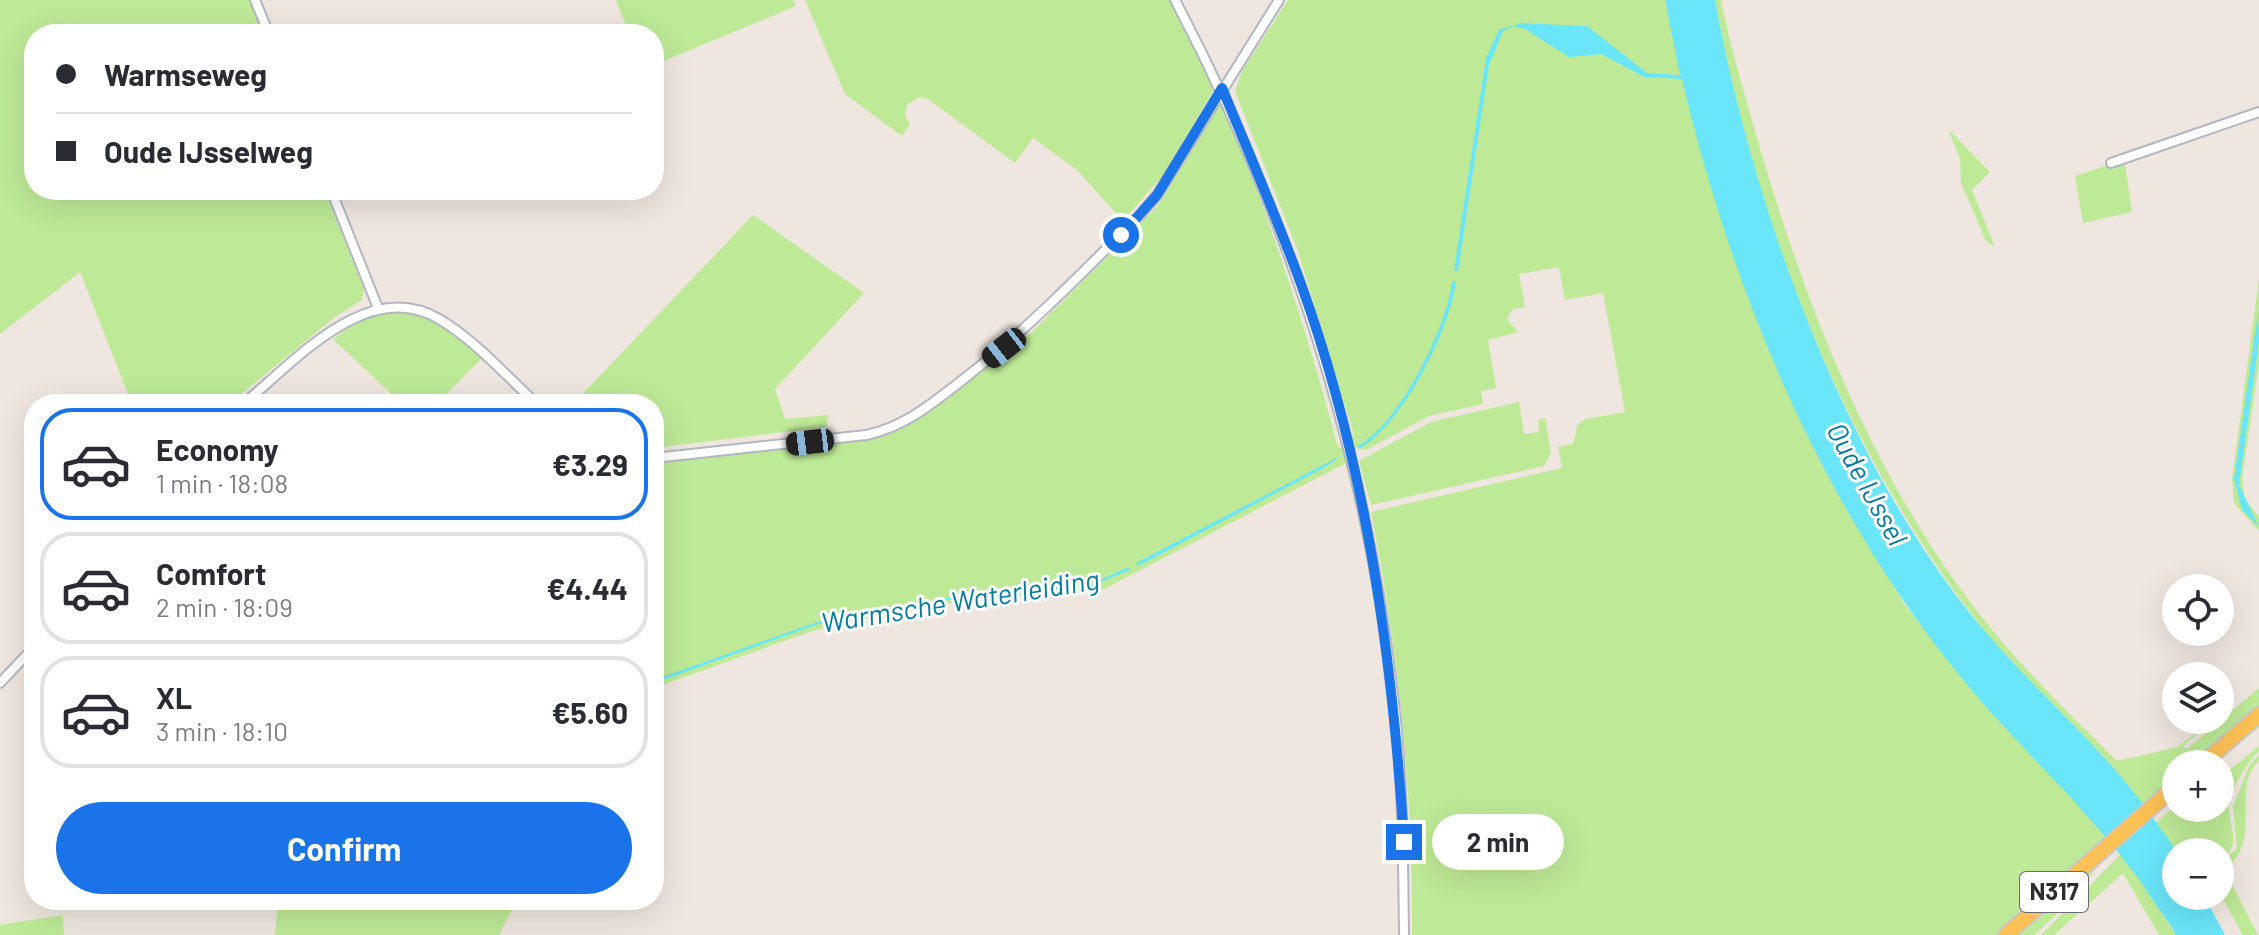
<!DOCTYPE html>
<meta charset="utf-8">
<style>
body{margin:0;font-family:Barlow,sans-serif;background:#f7f7f7;color:#2b2b33;height:100vh;display:flex;flex-direction:column;font-size:30px;white-space:nowrap}
*{box-sizing:border-box;margin:0}
p{font-size:26px;color:#7c7c81}
.icon{flex:none;width:44px;height:44px;fill:none;stroke:currentColor;stroke-width:2;stroke-linecap:round;stroke-linejoin:round}
.map{position:relative;flex:1;overflow:hidden}
.details{position:absolute;left:24px;top:394px;width:640px;height:516px;display:flex;flex-direction:column;background:#fff;border-radius:32px;box-shadow:0 8px 32px #0002}
.details>*{flex:none}
.banner{position:absolute;left:24px;top:24px;width:640px;height:176px;border-radius:32px;box-shadow:0 8px 32px #0002;display:grid;align-content:center;height:176px;padding:0 32px;background:#fff}
.fabs{position:absolute;left:2162px;top:574px;display:grid;gap:16px}
.fabs a{display:grid;place-items:center;width:72px;height:72px;border-radius:50%;background:#fff;box-shadow:0 8px 32px #0002;font-size:40px}
.end{position:absolute;width:36px;height:36px;margin:-18px;border:10px solid #1a73e8;background:#fff;box-shadow:0 0 0 4px #fff}
.from{border-radius:50%}
.bubble{position:absolute;height:56px;border-radius:28px;background:#fff;box-shadow:0 8px 32px #0002;font-size:26px;font-weight:700;line-height:56px;text-align:center}
.car{position:absolute;width:24px;height:48px;margin:-24px -12px;border-radius:10px;box-shadow:0 0 6px 2px #0007;background:linear-gradient(#222 24%,#8ab4d8 0 40%,#222 0 76%,#8ab4d8 0 86%,#222 0)}
.banner b{display:flex;align-items:center;gap:28px;height:76px;font-size:30px}
.banner b+b{border-top:2px solid #e1e1e2}
.banner i{width:20px;height:20px;background:#2b2b33}
ul{padding:14px 0 0;list-style:none}
li{display:flex;align-items:center;gap:24px;height:112px;margin:0 16px 12px;padding:0 16px;border:4px solid #e1e1e2;border-radius:32px}
li div{flex:1}
li b{display:block;font-size:30px}
li em{font-style:normal;font-weight:700}
li.selected{border-color:#1a73e8}
li>.icon{width:72px;height:72px;stroke-width:1.5}
.action{display:flex;gap:16px;margin-top:auto;padding:16px 32px}
.action a{flex:1;height:92px;border-radius:48px;background:#1a73e8;color:#fff;font-size:32px;font-weight:700;line-height:92px;text-align:center}
.map>svg:first-child{display:block}
.green{fill:#beea97}
.water{fill:#6ae5f9}
.lines{fill:none;stroke-linecap:round;stroke-linejoin:round}
.street-casing{stroke:#b2b7c1;stroke-width:12}
.primary-casing{stroke:#c8c8c8;stroke-width:18}
.street{stroke:#fff;stroke-width:8}
.primary{stroke:#fdc156;stroke-width:14}
.route{stroke:#1a73e8;stroke-width:10}
.labels{text-anchor:middle;stroke-width:6;stroke-linejoin:round;paint-order:stroke}
.shield{fill:#fff;stroke:#6c6c6c;stroke-width:2}
.shield-label{font-size:24px;font-weight:bold;fill:#2d2d2d}
.water-label{font-size:28px;font-style:italic;fill:#047b9c;stroke:#fff}
</style>
<div class="map">
<svg width="2259" height="935" viewBox="0 0 2259 935">
<rect width="100%" height="100%" fill="#efe6df"/>
<g class="green">
<polygon points="0,0 251,0 264,34 34,34 34,190 324,190 364,289 362,300 335,317 229,404 132,404 80,272 0,334"/>
<polygon points="616,0 793,0 796,6 654,65 654,34 629,34"/>
<polygon points="805,0 1169,0 1212,81 1212,93 1164,174 1123,221 1077,170 1033,138 1015,163 928,99 920,97 907,105 905,116 910,124 902,136 845,94"/>
<path d="M1288,0H1665L1704,163L1846,509L1905,605L1961,677L2107,835L1996,935H1412C1413,792 1399,652 1371,512L1562,468L1558,447L1573,444L1578,424L1586,419L1625,412L1603,293L1565,300L1559,267L1519,274L1525,307L1513,309L1507,319L1518,332L1488,340L1496,388L1481,391L1483,404L1429,416L1366,450L1354,448L1351,436L1354,435L1298,251L1235,91L1242,71Z"/>
<path d="M1715,0H1721C1731,51 1747,102 1761,152C1807,307 1867,460 1962,591C2007,653 2063,708 2117,761L2177,747L2214,720L2183,746L2187,749L2259,688V706L2191,764H2176V777L2142,804C2094,737 2026,686 1976,620C1840,443 1754,219 1715,0Z"/>
<path d="M1220,105L1230,117C1271,226 1309,335 1338,448L1344,446L1348,462L1104,589L963,601L852,621L812,631L654,688V462L857,440L888,435L911,424L1033,331L1156,208Z"/>
<polygon points="2259,115 2125,164 2132,212 2083,223 2075,176"/>
<polygon points="1948,129 1990,172 1972,190 1995,247 1986,241 1961,183 1960,159"/>
<polygon points="753,215 864,293 775,389 785,419 829,415 826,427 654,448 654,404 573,404"/>
<polygon points="2259,279 2259,363 2242,479 2245,499 2259,517 2259,531 2234,503 2232,479"/>
<path d="M396,311C434,315 456,333 484,356L437,404H402L333,339L358,321Z"/>
<polygon points="1519,402 1524,434 1539,432 1538,420 1545,418 1551,453 1544,466 1371,505 1359,461 1431,422"/>
<path d="M2259,746V751C2246,764 2230,789 2229,808C2229,830 2243,845 2220,859V852H2176L2156,823L2176,805L2220,808V778Z"/>
<path d="M2259,755V761C2236,781 2252,822 2242,847C2238,858 2229,864 2227,875L2258,935H2243L2220,894V863L2237,848L2233,807L2249,766Z"/>
<polygon points="2122,853 2176,935 2159,935 2123,873 2054,935 2041,935"/>
<polygon points="2104,858 2070,902 2034,935 2015,935"/>
<polygon points="278,900 517,900 499,935 275,935"/>
<polygon points="63,915 64,935 0,935 0,925"/>
</g>
<g class="water">
<path d="M1665,0H1715C1753,211 1851,482 1995,643C2049,704 2115,760 2160,828C2165,835 2174,845 2176,854C2179,866 2176,883 2176,896H2204L2225,935H2176C2170,922 2160,912 2153,900C2096,814 2024,755 1960,676C1821,506 1732,292 1682,79L1644,77L1601,54L1569,57L1525,29L1514,26L1503,31L1489,65L1458,271L1454,270L1486,58L1499,30L1521,23L1587,26L1647,73L1680,75Z"/>
<path d="M1452,281H1456C1450,330 1403,424 1359,449L1358,446C1400,422 1447,328 1452,281Z"/>
<polygon points="2258,313 2259,341 2239,485 2259,527 2242,510 2234,479"/>
<polygon points="1342,455 1327,466 1138,566 1136,563"/>
<polygon points="1129,567 1130,570 1088,587 975,595 818,624 654,683 654,680 814,623 962,595 1091,584"/>
</g>
<g class="lines">
<defs>
<g id="street">
<polyline points="255,0 269,34"/>
<path d="M1175,0C1289,217 1365,450 1393,694C1403,774 1403,855 1404,935"/>
<polyline points="2111,163 2259,112"/>
<polyline points="331,190 378,308"/>
<path d="M243,404C294,363 367,276 439,319C475,340 506,376 537,404"/>
<path d="M654,458L866,435C905,427 934,402 965,378C1029,328 1083,272 1140,215L1157,195L1279,0"/>
<polyline points="0,683 34,647"/>
</g>
<g id="primary">
<polyline points="2202,764 2259,715"/>
<polyline points="2006,935 2176,786"/>
</g>
</defs>
<use href="#street" class="street-casing"/>
<use href="#primary" class="primary-casing"/>
<use href="#street" class="street"/>
<use href="#primary" class="primary"/>
</g>
<g class="lines">
<path class="route" d="M1121,235L1157,195L1222,88C1249,153 1277,218 1301,284C1366,464 1392,653 1404,842"/>
</g>
<g class="labels">
<rect class="shield" x="2020" y="872" width="68" height="40" rx="6"/>
<g class="shield-label">
<text x="2054" y="900">N317</text>
</g>
<g class="water-label">
<text transform="translate(1867 484) rotate(61)" y="10">Oude IJssel</text>
<text transform="translate(960 601) rotate(-9)" y="10">Warmsche Waterleiding</text>
</g>
</g>
</svg>
<div class="fabs">
<a><svg class="icon" aria-label="locate" viewBox="0 0 24 24"><circle cx="12" cy="12" r="6"/><path d="M12 2v4M12 18v4M2 12h4M18 12h4"/></svg></a>
<a><svg class="icon" aria-label="layers" viewBox="0 0 24 24"><path d="M12 4l9 5-9 5-9-5zM3 14l9 5 9-5"/></svg></a>
<a>+</a>
<a>−</a>
</div>
<i class="end from" style="left:1121px;top:235px"></i>
<i class="end" style="left:1404px;top:842px"></i>
<div class="bubble" style="left:1432px;top:814px;width:132px">2 min</div>
<i class="car" style="left:1004px;top:348px;rotate:232deg"></i>
<i class="car" style="left:810px;top:442px;rotate:263deg"></i>
<div class="banner">
<b><i class="from"></i>Warmseweg</b>
<b><i></i>Oude IJsselweg</b>
</div>
<section class="details">
<ul>
<li class="selected"><svg class="icon" aria-label="car" viewBox="0 0 24 24"><path d="M5 17H2v-5l4-1 3-4h7l3 4 3 1v5h-3M9 17h6M6 11h13"/><circle cx="7" cy="17" r="2"/><circle cx="17" cy="17" r="2"/></svg><div><b>Economy</b><p>1 min · 18:08</p></div><em>€3.29</em></li>
<li><svg class="icon" aria-label="car" viewBox="0 0 24 24"><path d="M5 17H2v-5l4-1 3-4h7l3 4 3 1v5h-3M9 17h6M6 11h13"/><circle cx="7" cy="17" r="2"/><circle cx="17" cy="17" r="2"/></svg><div><b>Comfort</b><p>2 min · 18:09</p></div><em>€4.44</em></li>
<li><svg class="icon" aria-label="car" viewBox="0 0 24 24"><path d="M5 17H2v-5l4-1 3-4h7l3 4 3 1v5h-3M9 17h6M6 11h13"/><circle cx="7" cy="17" r="2"/><circle cx="17" cy="17" r="2"/></svg><div><b>XL</b><p>3 min · 18:10</p></div><em>€5.60</em></li>
</ul>
<div class="action"><a>Confirm</a></div>
</section>
</div>
